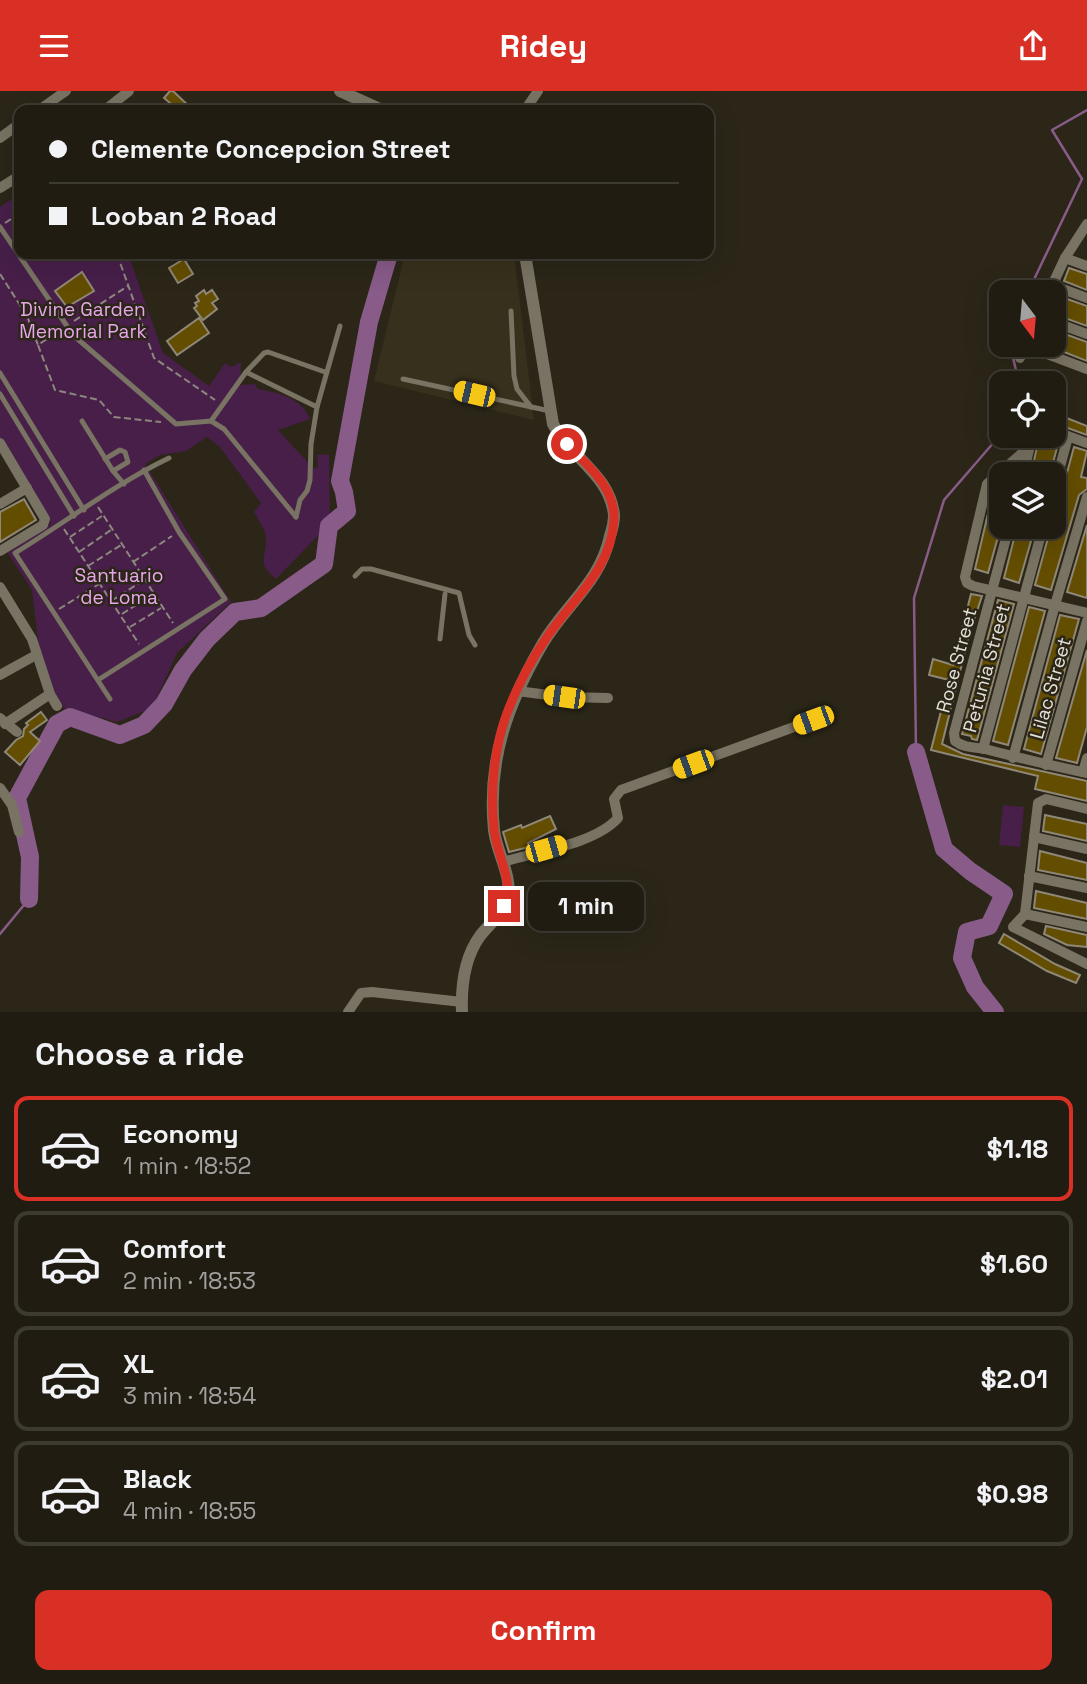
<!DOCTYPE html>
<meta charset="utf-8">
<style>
body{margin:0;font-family:"Space Grotesk",sans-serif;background:#2d2920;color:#f1f3f6;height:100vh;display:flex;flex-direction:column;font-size:26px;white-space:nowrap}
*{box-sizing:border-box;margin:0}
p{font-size:23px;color:#a2a19f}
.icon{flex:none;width:38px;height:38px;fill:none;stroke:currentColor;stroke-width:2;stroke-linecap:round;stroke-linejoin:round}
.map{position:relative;height:921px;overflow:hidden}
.side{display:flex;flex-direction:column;background:#201c12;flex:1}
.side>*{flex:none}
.banner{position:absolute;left:14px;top:14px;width:700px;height:154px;border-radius:14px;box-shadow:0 7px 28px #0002,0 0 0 2px #3d3a32;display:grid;align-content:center;height:154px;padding:0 35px;background:#201c12}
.needle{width:46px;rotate:164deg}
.buttons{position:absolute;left:989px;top:189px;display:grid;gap:14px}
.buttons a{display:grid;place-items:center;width:77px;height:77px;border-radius:14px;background:#201c12;box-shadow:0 7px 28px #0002,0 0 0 2px #3d3a32;font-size:35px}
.end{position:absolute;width:32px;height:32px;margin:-16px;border:9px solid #d93025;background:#fff;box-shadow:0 0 0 4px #fff}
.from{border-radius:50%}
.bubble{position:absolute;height:49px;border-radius:14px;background:#201c12;box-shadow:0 7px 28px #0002,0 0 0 2px #3d3a32;font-size:23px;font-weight:700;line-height:49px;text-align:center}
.car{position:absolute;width:21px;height:42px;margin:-21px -10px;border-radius:9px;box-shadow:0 0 5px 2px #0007;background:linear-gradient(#f5c518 24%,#345 0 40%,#f5c518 0 76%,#345 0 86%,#f5c518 0)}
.banner b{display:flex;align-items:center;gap:24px;height:66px;font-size:26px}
.banner b+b{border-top:2px solid #3d3a32}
.banner i{width:18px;height:18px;background:#f1f3f6}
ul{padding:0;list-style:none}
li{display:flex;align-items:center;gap:21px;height:105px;margin:0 14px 10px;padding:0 21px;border:4px solid #3d3a32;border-radius:14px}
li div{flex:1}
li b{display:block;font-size:26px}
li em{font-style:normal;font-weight:700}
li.on{border-color:#d93025}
li>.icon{width:63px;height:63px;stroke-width:1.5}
h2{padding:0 35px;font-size:32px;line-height:84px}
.primary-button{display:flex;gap:14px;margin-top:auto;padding:14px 35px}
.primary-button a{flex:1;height:80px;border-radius:14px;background:#d93025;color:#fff;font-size:28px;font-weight:700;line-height:80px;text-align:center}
header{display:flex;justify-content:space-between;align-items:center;height:91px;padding:0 35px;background:#d93025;color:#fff;font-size:32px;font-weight:700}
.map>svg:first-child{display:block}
.built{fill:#37301c}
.green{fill:#471f49}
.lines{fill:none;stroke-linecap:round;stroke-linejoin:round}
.stream{stroke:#885b89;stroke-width:2.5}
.river{stroke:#885b89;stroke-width:18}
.building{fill:#634d01;stroke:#8f8878;stroke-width:2}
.path{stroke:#8c887d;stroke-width:2;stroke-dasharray:7 3.5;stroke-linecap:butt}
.service{stroke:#797363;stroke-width:5}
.minor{stroke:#797363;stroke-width:10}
.tertiary{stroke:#797363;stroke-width:12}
.route{stroke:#d93025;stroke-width:9}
.labels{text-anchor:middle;stroke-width:5;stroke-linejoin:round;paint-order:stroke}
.park-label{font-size:19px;fill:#e8a6ea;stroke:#2b2618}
.street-label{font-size:19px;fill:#e4e1d8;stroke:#2b2618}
</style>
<header><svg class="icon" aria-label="menu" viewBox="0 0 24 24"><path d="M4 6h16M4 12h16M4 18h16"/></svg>Ridey<svg class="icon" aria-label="share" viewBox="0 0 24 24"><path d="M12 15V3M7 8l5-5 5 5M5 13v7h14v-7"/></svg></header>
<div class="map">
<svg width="1087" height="921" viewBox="0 0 1087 921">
<rect width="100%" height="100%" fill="#2b2618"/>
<polygon class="built" points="405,163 514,163 534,329 374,290"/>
<g class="green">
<path d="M19,103V163H128L163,262L209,295L225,272L231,276L241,271L240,294L255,293L258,298C278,302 301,306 310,328L278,339L313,377L318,376L317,364L329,363L330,432L276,488C256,471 266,470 266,447C266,439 258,429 254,421L261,412L220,356L207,346L186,360L160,364L145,373L231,511L177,562L152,617L117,631L61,616L40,566L32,499L7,461L51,433L0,350V116Z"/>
<polygon points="1003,714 1024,716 1020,756 999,754"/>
</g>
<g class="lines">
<g class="stream">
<polyline points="1028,201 1082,88 1052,39 1087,19"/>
<polyline points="1010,254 1019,292"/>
<polyline points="916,661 914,507 944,409 1001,343"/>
<polyline points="0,843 29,808"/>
</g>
<g class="river">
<polyline points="916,661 944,758 970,780 1004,803 989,835 967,841 962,867 975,896 995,921"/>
<polyline points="29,808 30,766 17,707 57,633 70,626 120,644 144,634 164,613 183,579 207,548 235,521 261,517 324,473 329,435 347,420 344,401 340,390 369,231 389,163"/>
</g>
</g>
<g class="building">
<polygon points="170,0 173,0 193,19 178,19 164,7"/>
<polygon points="184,168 193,183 178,192 169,177"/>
<polygon points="1069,177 1087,183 1087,199 1064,190"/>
<polygon points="82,181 94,200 67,216 55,200"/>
<polygon points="204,199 206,203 212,199 218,208 212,212 217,218 203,229 194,217 197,215 195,212 199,210 196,205"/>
<polygon points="1056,204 1087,215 1087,235 1054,223 1054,207"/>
<polygon points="199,227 209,242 177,264 167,250"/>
<polygon points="1054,239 1087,251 1087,270 1054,257"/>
<polygon points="1054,322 1087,335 1087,344 1054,332"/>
<polygon points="1039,347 1058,353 1050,383 1031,383"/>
<polygon points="1074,356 1087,360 1081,386 1087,387 1087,398 1079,404 1051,499 1035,494 1051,436 1054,436 1056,406 1062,400"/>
<polygon points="997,395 1001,396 1001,435 988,482 975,478 994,397"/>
<polygon points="24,408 36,429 0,451 0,421"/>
<polygon points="1087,434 1087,507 1067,501"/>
<polygon points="1017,436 1035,436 1019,492 1004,487"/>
<polygon points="971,503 982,505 969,544 942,653 963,663 1087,690 1087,710 1035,698 1038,685 931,659 949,589 929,584 933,568 953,574"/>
<polygon points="998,509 1014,513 977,649 972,648 971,645 962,643"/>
<polygon points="1029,516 1045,520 1008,654 993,650"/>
<polygon points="1060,524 1079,528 1041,663 1024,658"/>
<polygon points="1087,559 1087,636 1077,672 1056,667"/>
<polygon points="41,621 47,629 30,641 40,650 20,674 5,661 16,649 23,645 24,638 28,634 26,632"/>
<polygon points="1045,724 1087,733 1087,750 1043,740"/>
<polygon points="550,725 556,738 528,752 529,756 509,761 503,741 521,734 522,737"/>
<polygon points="1040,760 1087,772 1087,789 1038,779"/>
<polygon points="1036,800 1087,812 1087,828 1034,817"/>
<polygon points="1046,835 1087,844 1087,856 1067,854 1044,843"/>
<polygon points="1004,843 1055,873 1080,884 1076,892 1047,880 999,852"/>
</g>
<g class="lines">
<g class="path">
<polyline points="5,132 19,123"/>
<polyline points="117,163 154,267 215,309"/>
<polyline points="0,183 27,225 38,254 60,239"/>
<polyline points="74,230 128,195"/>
<polyline points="38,254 55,299 99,309 114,326 161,331"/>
<polyline points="98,416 173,532"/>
<polyline points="64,438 139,553"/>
<polyline points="70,446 102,425"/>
<polyline points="79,461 111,439"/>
<polyline points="133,471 172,445"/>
<polyline points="88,475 121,454"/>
<polyline points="111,510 144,489"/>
<polyline points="59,518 99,493"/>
<polyline points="122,523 153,503"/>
<polyline points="130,536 161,517"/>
</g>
<g class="service">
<polyline points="0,136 73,244 176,333 211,330 224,338 296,426"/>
<polyline points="511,220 514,285 517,298 531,316"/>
<polyline points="246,281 317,316"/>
<polyline points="0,282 84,419"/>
<polyline points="403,288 550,320"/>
<polyline points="0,303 74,425"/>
<polyline points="82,330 113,380 124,393"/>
<polyline points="211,330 246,281 264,262 268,261 325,281"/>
<polyline points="105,368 120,359 125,361 128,371 113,380"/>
<polyline points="296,426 300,409 307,400 310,389 311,353 317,316 340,235"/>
<polyline points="355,485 362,478 371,478 459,502 469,544 475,554"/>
<polyline points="440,548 445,503"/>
<polyline points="98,589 225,508 179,441 144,379"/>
<path d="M110,608L15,462C66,431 115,393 169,367"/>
</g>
<g class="minor">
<polyline points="39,19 66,0"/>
<polyline points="105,19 129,0"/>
<polyline points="525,19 538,0"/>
<polyline points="0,47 19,33"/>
<polyline points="0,97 19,85"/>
<polyline points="1065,167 1087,175"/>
<polyline points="1052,194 1087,207"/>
<polyline points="1049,201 1065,167 1087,133"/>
<polyline points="1054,231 1087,243"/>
<polyline points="1026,255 1087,278"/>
<polyline points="1020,267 1026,254"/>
<polyline points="1054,340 1087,352"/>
<polyline points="0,352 45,428 43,434 0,460"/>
<polyline points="1030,355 987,393 965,486 967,492 973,495 1087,522"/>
<polyline points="1023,383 1030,355 1030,345"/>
<polyline points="1054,398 1068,346"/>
<polyline points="0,413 27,397"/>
<path d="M1009,436L954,642L955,650C964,657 974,656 985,658C1019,667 1053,675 1087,682"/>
<polyline points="0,496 32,548 50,603 57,615"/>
<polyline points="0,584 36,564"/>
<polyline points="517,600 564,606 608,607"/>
<polyline points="0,627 17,641"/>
<polyline points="5,633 50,603"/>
<polyline points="983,658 1043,436"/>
<polyline points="1013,667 1055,514 1087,406"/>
<polyline points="1046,674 1087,530"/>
<polyline points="1083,681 1087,667"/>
<polyline points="0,697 12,714 19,741"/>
<polyline points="1087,718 1046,708 1038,712 1025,823 1013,836 1087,873"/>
<polyline points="1034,746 1087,758"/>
<path d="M503,771C536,761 595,753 618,727L614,708L621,699L813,629"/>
<polyline points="1029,785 1087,797"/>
<polyline points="1025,823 1087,836"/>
<polyline points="348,921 361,902 372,901 462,911"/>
</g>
<g class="tertiary">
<polyline points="340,0 382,19"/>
<path d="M462,921C461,894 464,867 480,845C489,833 505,821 508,806C512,784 496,760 494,739C487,668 508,612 543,552C566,513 600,492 610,445C612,439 614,431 614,424C610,384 571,367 553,333L525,163"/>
</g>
</g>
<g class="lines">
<path class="route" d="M504,815C515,790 496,763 494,738C490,700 494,657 507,622C517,596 531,569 547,546C573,508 612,477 614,428C615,396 587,374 567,353"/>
</g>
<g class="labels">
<g class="park-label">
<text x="83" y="225">Divine Garden<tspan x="83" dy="22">Memorial Park</tspan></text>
<text x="119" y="491">Santuario<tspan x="119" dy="22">de Loma</tspan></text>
</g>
<g class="street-label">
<text transform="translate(956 569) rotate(-75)" y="7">Rose Street</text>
<text transform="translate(986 577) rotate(-75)" y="7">Petunia Street</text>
<text transform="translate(1050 597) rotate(-74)" y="7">Lilac Street</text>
</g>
</g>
</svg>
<div class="buttons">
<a><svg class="needle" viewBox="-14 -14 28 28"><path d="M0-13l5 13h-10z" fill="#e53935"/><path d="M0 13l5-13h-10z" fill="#a2a19f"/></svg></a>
<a><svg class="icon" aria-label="locate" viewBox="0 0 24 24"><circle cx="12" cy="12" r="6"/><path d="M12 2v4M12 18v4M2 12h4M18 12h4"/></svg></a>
<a><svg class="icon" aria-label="layers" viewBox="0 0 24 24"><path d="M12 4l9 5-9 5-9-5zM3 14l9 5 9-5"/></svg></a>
</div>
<i class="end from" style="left:567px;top:353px"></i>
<i class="end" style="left:504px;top:815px"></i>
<div class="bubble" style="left:528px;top:791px;width:116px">1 min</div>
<i class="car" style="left:474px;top:303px;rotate:283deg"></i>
<i class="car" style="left:564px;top:606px;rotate:278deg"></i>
<i class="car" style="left:813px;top:629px;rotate:250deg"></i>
<i class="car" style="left:693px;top:673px;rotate:250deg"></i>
<i class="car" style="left:546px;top:758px;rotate:74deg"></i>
<div class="banner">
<b><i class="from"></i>Clemente Concepcion Street</b>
<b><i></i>Looban 2 Road</b>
</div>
</div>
<section class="side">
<h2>Choose a ride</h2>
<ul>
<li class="on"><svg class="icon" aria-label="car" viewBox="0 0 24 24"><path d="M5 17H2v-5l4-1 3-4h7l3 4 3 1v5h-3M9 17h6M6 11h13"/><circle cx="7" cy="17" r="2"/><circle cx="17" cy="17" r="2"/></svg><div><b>Economy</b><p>1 min · 18:52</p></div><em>$1.18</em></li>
<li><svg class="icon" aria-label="car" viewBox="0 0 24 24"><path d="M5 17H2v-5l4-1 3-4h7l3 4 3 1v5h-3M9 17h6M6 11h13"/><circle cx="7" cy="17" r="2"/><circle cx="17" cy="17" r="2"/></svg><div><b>Comfort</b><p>2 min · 18:53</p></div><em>$1.60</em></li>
<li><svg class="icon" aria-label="car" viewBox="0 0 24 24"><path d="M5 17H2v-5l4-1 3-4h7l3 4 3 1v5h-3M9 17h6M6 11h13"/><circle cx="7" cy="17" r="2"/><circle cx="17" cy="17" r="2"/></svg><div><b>XL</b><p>3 min · 18:54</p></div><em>$2.01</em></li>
<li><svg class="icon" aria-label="car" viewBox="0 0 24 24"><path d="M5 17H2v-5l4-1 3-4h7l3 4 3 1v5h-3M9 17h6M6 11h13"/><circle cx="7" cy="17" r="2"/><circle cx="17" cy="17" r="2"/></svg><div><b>Black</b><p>4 min · 18:55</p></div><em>$0.98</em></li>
</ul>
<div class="primary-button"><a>Confirm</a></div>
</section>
